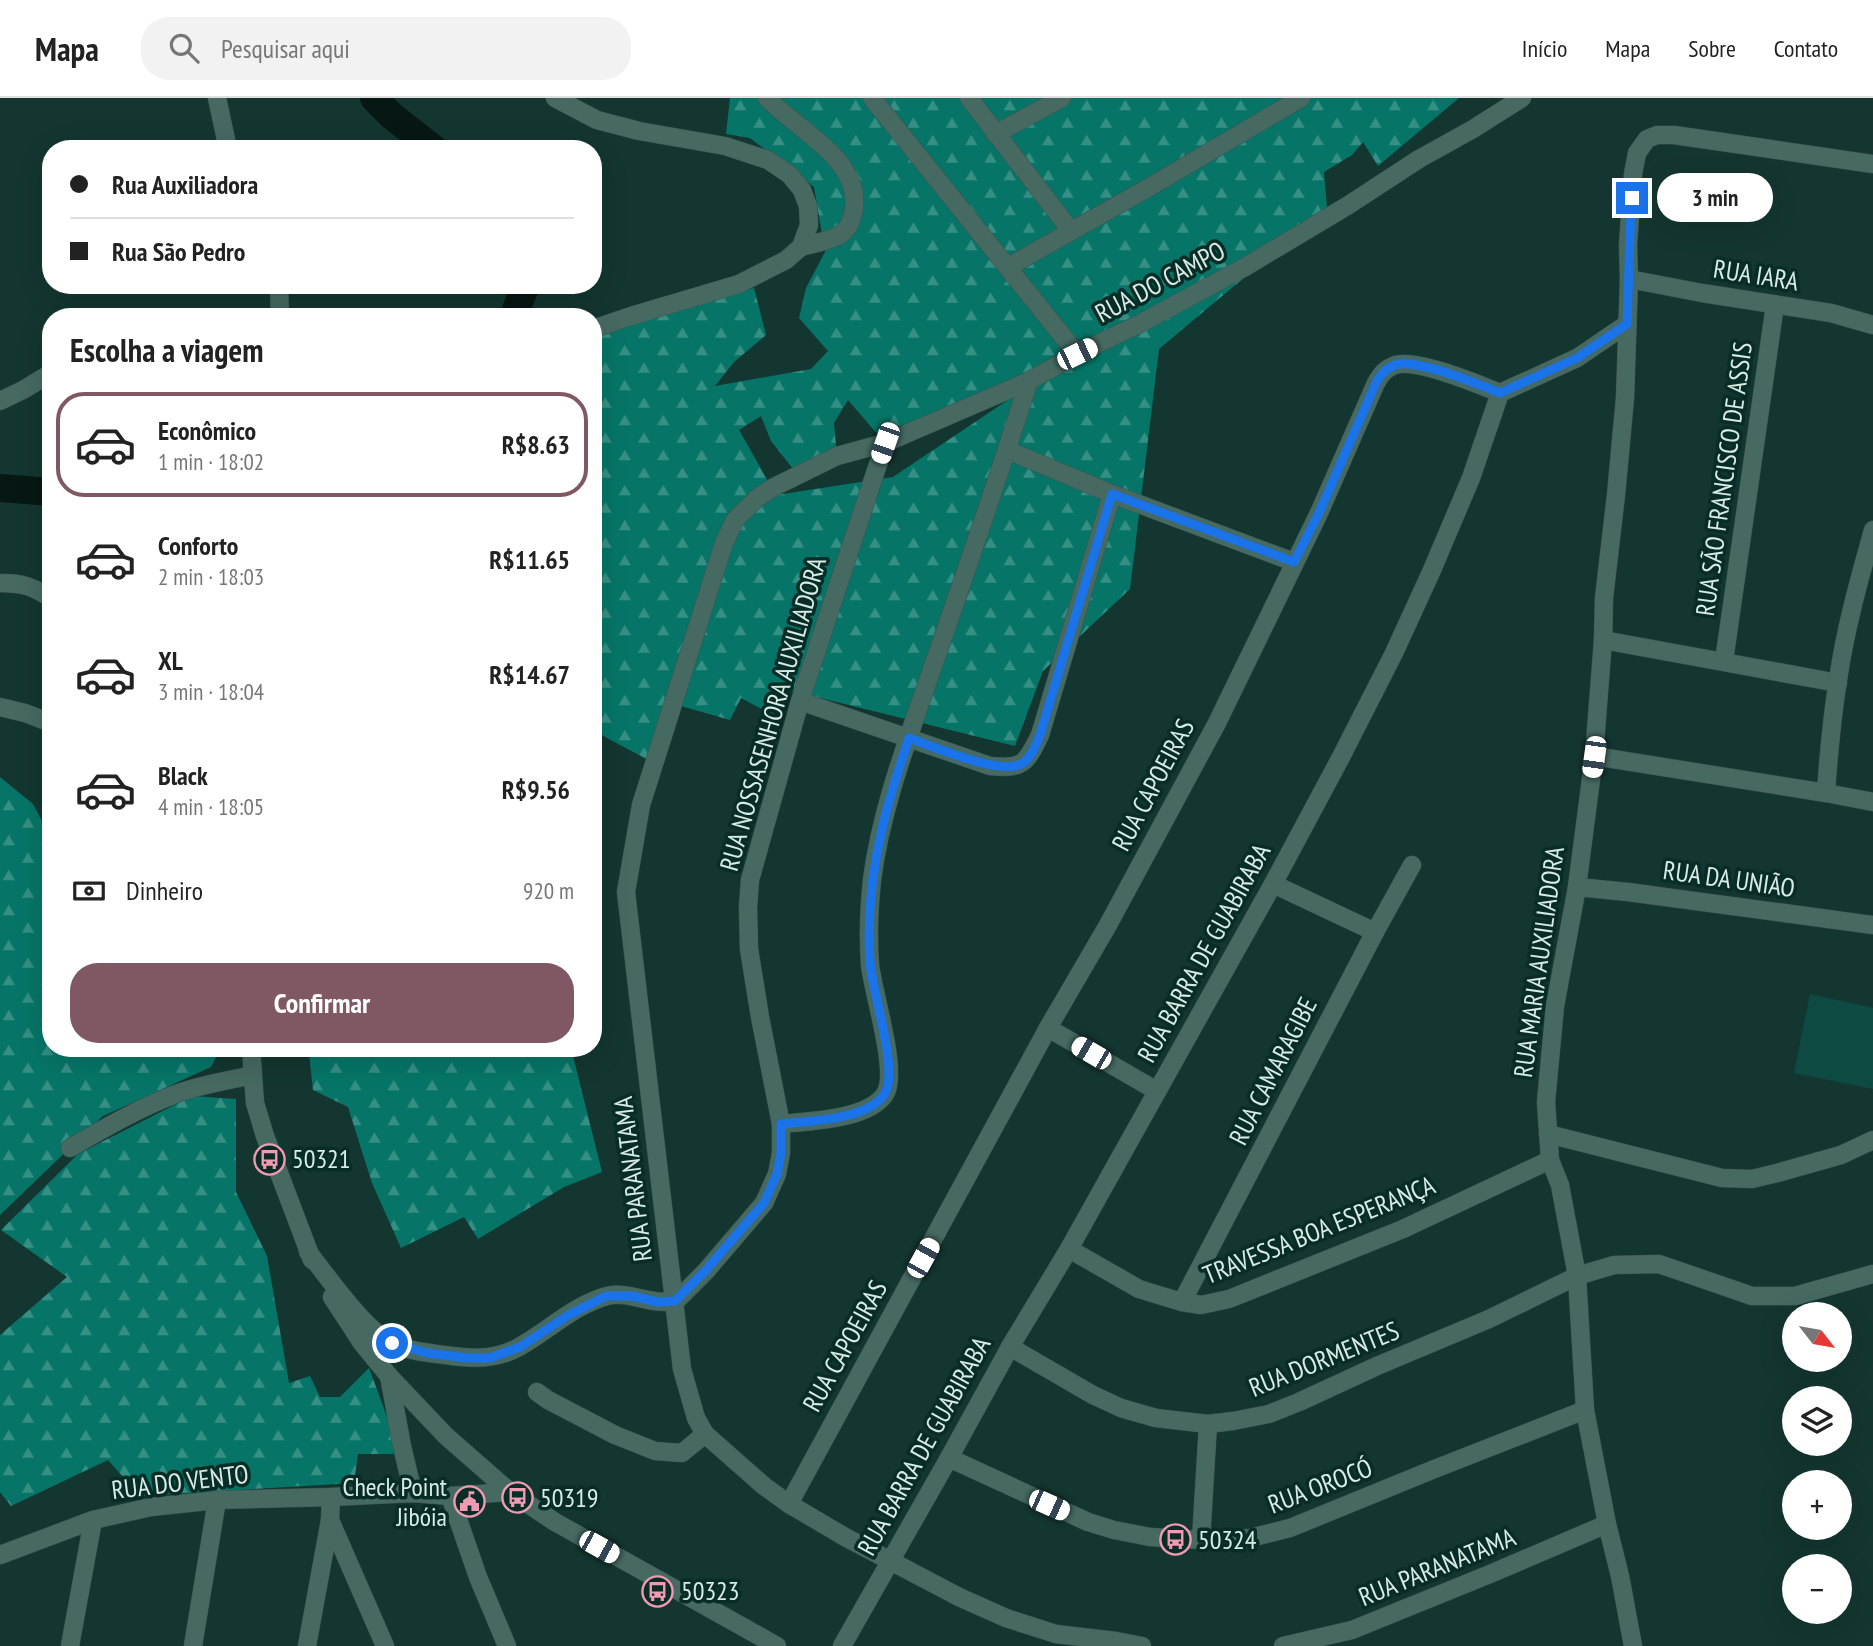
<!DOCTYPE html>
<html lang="pt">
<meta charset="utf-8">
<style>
body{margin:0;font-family:"PT Sans Narrow",sans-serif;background:#f2f2f2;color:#222;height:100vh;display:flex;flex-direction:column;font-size:26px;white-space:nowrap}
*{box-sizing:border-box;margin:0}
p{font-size:23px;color:#767676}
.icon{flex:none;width:38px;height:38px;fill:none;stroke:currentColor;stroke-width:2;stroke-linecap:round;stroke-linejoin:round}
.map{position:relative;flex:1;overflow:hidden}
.drawer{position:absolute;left:42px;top:210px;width:560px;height:749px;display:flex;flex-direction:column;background:#fff;border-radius:28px;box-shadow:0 7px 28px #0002}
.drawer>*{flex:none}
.top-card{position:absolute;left:42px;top:42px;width:560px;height:154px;border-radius:28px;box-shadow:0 7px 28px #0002;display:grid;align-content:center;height:154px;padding:0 28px;background:#fff}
.needle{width:46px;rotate:121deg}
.buttons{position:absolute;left:1782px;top:1204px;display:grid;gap:14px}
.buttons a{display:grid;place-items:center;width:70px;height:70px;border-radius:50%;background:#fff;box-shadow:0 7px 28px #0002;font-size:35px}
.end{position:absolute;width:32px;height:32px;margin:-16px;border:9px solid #1a73e8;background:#fff;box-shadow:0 0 0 4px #fff}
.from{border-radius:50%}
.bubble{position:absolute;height:49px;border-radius:24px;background:#fff;box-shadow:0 7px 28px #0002;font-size:23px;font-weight:700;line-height:49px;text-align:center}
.car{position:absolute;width:21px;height:42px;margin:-21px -10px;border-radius:9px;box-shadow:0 0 5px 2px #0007;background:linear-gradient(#fff 24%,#345 0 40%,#fff 0 76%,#345 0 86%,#fff 0)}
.top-card b{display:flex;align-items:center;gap:24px;height:66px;font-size:26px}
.top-card b+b{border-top:2px solid #e0e0e0}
.top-card i{width:18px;height:18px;background:#222}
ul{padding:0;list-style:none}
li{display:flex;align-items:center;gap:21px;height:105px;margin:0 14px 10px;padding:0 14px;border:4px solid transparent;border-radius:28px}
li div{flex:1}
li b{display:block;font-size:26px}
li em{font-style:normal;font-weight:700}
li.selected{border-color:#7f5864}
li>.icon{width:63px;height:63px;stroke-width:1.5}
h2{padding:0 28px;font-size:32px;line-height:84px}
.pay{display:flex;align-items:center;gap:18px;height:77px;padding:0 28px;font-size:26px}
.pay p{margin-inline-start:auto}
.action{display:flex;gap:14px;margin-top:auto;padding:14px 28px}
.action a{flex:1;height:80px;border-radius:28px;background:#7f5864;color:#fff;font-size:28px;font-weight:700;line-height:80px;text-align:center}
header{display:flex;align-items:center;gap:42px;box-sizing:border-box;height:98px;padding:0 35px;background:#fff;border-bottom:2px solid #e0e0e0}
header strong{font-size:33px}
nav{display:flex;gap:38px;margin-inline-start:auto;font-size:24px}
.search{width:490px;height:63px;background:#f2f2f2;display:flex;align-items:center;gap:18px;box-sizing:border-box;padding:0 24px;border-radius:28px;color:#767676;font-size:26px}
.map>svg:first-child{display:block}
.grass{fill:#0d4b42}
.forest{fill:url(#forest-firs);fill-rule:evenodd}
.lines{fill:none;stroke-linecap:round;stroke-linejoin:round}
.river{stroke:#071714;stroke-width:28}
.minor-casing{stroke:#38534e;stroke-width:19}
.minor{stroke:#466962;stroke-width:18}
.route{stroke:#1a73e8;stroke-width:9}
.labels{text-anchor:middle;stroke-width:7;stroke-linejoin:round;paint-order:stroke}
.street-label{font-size:26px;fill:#d8ebe7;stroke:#082c26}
.poi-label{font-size:26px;fill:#d8ebe7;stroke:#082c26;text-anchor:start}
</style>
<header>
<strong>Mapa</strong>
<div class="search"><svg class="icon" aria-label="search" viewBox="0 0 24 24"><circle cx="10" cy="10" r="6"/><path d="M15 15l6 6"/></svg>Pesquisar aqui</div>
<nav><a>Início</a><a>Mapa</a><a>Sobre</a><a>Contato</a></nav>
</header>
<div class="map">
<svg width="1873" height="1548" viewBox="0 0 1873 1548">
<defs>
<pattern id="forest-firs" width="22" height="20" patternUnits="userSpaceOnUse" patternTransform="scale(1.75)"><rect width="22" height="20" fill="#067567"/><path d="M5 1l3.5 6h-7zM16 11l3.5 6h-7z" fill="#358f84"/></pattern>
</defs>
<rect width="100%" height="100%" fill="#143630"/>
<polygon class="grass" points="1810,896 1873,910 1873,991 1794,975"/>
<g class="forest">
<path d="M730,0H1459L1378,68L1363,44L1352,57L1324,74L1327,110L1159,251L1130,491L1043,573L1015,648L784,591L773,617L741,600L730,622L674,606L654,665L607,640L593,631V238L754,190L766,237L734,264L715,288L811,271L828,253L799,220L806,190L825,154L814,89L750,40L726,36ZM1066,263L893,379L757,400L768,383L739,332L761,318L771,343L797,376L837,358L834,325L848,302L885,345Z"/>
<polygon points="0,679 33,706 51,740 51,950 215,950 218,955 211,969 103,1018 0,1117"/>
<polygon points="306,950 571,950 602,1074 564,1089 478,1141 464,1119 401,1150 372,1085 348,1009 313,992 309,956"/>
<polygon points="192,998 236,1001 236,1094 267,1158 289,1285 310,1278 320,1299 340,1299 369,1270 389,1324 394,1356 358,1356 354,1385 140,1398 108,1362 11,1408 0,1394 0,1237 67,1179 1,1132 78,1056"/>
</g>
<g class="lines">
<g class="river">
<polyline points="374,0 392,18 434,51"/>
<polyline points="513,219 526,187"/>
<polyline points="0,390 51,394"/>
</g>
<defs>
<g id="minor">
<polyline points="217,0 228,51"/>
<polyline points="555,0 597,22 639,33 725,48 768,62 790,77 802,92 808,108 809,127 801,149 786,162 739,186 631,218 593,231"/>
<path d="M767,0C797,32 861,61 854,111C852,122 849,132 838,138C827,143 813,146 801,149"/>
<polyline points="872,0 1077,256"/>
<polyline points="969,0 1071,133"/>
<polyline points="995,36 1062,0"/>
<polyline points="1008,169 1153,87 1301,0"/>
<polyline points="1629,181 1702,195 1831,215 1873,227"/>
<polyline points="279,187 280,219"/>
<polyline points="0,303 23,292 51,275"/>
<polyline points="1007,352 1112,396 1294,464"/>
<path d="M0,485C23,485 31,488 51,500"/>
<polyline points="1603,542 1838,585"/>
<polyline points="1724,563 1775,207"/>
<path d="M800,603L990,668C1023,671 1026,666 1040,637L1112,396"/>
<polyline points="0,609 25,615 51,625"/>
<polyline points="1594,658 1826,695 1873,704"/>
<path d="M1826,695C1830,633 1837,571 1852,511C1858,485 1866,458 1873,432"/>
<polyline points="1273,786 1375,834"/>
<polyline points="1577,789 1628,794 1873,827"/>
<polyline points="1048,930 1157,993"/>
<polyline points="251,950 255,1005 265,1038 312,1162"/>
<path d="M781,1026C809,1023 868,1022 885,996C899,975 873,895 870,867C868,839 869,810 872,782C881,711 908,641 931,574C965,477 998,380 1029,283"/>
<polyline points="1548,1036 1722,1080 1752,1081 1777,1075 1841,1057 1873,1042"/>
<path d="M70,1050C103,1031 137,1011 173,997C198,987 226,983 253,977"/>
<polyline points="1069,1151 1139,1191 1165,1199 1182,1204 1201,1207 1229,1201 1403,1131 1550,1062"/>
<path d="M308,1154C328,1179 363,1230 390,1244C409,1254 432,1255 452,1258C476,1261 498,1261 519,1249C548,1233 574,1207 607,1198C624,1194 638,1201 654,1203C661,1204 668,1204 675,1204L706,1173L764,1105L777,1076L781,1055V1026L760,919L749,851L748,809L750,782L800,603L885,345"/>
<polyline points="332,1199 362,1245 389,1278 446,1338 510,1394 555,1424 777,1548"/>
<polyline points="1182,1204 1375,834 1412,767"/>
<polyline points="1010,1249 1093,1297 1121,1310 1156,1320 1208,1326 1233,1323 1269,1316 1299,1304 1377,1268 1489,1221 1577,1178 1614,1167 1659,1166 1752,1198 1795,1198 1873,1176"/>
<polyline points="389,1278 402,1348 413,1395"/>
<polyline points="537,1294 548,1302 615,1337 655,1353 682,1355 705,1336"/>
<polyline points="949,1360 1088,1424 1114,1432 1150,1439 1201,1442 1250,1440 1290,1430 1432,1372 1585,1312"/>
<polyline points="450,1398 478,1479 507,1548"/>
<path d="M789,1406L1048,930L1108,827L1217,625L1319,415L1376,285C1381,276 1385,271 1395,267C1416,260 1478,286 1500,295"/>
<polyline points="330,1422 385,1548"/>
<polyline points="1201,1442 1208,1326"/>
<polyline points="0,1457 93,1422 151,1409 217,1402 331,1399 413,1395 450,1398 510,1394"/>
<polyline points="70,1548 93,1422"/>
<polyline points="193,1548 217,1402"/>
<polyline points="307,1548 330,1422 331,1399"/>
<polyline points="842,1548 949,1360 1010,1249 1069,1151 1273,786 1341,659 1394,555 1432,472 1471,380 1500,295 1577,260 1627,226"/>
<polyline points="1142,1548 1116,1543 1056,1536 1006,1520 959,1499 845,1439 789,1406 764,1388 705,1336 696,1320 682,1271 626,794 641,707 724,445 735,422 757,400 774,389 837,358 885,345 1029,283 1077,256 1141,225 1245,169 1347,108 1419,61 1473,31 1522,0"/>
<polyline points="1283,1548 1352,1532 1490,1476 1607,1426"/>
<polyline points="1633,1548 1620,1478 1607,1426 1585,1312 1577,1178 1560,1087 1550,1062 1546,1004 1555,908 1577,789 1594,658 1603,542 1604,500 1616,397 1625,300 1629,181 1628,147 1633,76 1637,55 1647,41 1657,37 1674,37 1873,66"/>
</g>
</defs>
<use href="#minor" class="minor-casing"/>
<use href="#minor" class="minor"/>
</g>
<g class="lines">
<path class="route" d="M392,1245L427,1255L467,1260H490L520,1249L567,1218L606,1198H632L657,1204L675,1203L706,1172L764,1105L777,1076L781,1055V1026C808,1023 870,1022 885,995C899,973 872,893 870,864C867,818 872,772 883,727C890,697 900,668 909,640C932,648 1003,679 1023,665C1032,659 1036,646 1040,637L1112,396L1294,464L1319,415L1376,285C1381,276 1385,271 1395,267C1416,260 1478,286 1500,295L1577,260L1627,226C1629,184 1629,142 1632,100"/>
</g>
<defs>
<symbol id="bus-ring" viewBox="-11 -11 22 22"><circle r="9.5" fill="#082c26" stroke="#f19ab4" stroke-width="1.5"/><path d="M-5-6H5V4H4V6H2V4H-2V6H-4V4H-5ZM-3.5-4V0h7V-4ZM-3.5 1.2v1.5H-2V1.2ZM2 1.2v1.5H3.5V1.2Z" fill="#f19ab4"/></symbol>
<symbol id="civic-ring" viewBox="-11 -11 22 22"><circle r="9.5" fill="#082c26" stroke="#f19ab4" stroke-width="1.5"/><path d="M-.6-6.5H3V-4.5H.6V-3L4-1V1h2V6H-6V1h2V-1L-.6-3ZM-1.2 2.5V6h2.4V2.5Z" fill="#f19ab4"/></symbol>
</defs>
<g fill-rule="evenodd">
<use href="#bus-ring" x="252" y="1044" width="35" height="35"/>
<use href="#bus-ring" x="500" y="1382" width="35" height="35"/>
<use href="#civic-ring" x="452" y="1386" width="35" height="35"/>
<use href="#bus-ring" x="1158" y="1424" width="35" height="35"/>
<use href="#bus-ring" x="640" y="1476" width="35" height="35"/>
</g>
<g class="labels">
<g class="street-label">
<text transform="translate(1756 177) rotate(9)" y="9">RUA IARA</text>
<text transform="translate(1160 184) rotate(-28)" y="9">RUA DO CAMPO</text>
<text transform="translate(1724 381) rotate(-82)" y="9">RUA SÃO FRANCISCO DE ASSIS</text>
<text transform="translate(773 616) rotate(-74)" y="9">RUA NOSSASENHORA AUXILIADORA</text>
<text transform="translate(1153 687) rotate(-62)" y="9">RUA CAPOEIRAS</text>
<text transform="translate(1729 781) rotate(8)" y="9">RUA DA UNIÃO</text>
<text transform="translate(1204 855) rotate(-61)" y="9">RUA BARRA DE GUABIRABA</text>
<text transform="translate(1539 864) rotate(-82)" y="9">RUA MARIA AUXILIADORA</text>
<text transform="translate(1273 973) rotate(-63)" y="9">RUA CAMARAGIBE</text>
<text transform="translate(633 1081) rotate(-97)" y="9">RUA PARANATAMA</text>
<text transform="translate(1319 1132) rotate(-22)" y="9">TRAVESSA BOA ESPERANÇA</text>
<text transform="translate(845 1248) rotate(-61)" y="9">RUA CAPOEIRAS</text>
<text transform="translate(1324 1261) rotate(-22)" y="9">RUA DORMENTES</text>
<text transform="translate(924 1348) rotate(-61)" y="9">RUA BARRA DE GUABIRABA</text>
<text transform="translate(180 1384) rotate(-7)" y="9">RUA DO VENTO</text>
<text transform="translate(1320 1388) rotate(-21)" y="9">RUA OROCÓ</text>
<text transform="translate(1437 1469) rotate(-22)" y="9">RUA PARANATAMA</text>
</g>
<g class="poi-label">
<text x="292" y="1070">50321</text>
<text x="447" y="1398" text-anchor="end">Check Point<tspan x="447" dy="30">Jibóia</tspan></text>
<text x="540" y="1409">50319</text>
<text x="1198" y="1451">50324</text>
<text x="681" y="1502">50323</text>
</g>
</g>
</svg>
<div class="buttons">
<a><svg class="needle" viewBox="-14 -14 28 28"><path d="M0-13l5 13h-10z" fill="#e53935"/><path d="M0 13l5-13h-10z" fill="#767676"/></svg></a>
<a><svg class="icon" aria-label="layers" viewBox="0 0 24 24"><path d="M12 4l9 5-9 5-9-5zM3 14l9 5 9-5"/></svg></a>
<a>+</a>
<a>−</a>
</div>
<i class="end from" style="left:392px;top:1245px"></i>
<i class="end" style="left:1632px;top:100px"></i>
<div class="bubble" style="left:1657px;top:75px;width:116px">3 min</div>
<i class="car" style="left:1077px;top:256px;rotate:64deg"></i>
<i class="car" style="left:885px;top:345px;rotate:199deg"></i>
<i class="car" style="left:1594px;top:659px;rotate:188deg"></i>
<i class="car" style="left:1091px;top:955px;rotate:300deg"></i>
<i class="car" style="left:923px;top:1160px;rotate:29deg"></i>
<i class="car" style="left:1049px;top:1407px;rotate:114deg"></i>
<i class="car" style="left:599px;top:1449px;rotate:119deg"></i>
<div class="top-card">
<b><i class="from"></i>Rua Auxiliadora</b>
<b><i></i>Rua São Pedro</b>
</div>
<section class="drawer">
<h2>Escolha a viagem</h2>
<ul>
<li class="selected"><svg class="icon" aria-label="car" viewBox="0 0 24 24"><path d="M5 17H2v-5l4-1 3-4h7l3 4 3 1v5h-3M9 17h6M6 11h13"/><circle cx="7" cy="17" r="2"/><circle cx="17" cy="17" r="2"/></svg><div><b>Econômico</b><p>1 min · 18:02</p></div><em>R$8.63</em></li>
<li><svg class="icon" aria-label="car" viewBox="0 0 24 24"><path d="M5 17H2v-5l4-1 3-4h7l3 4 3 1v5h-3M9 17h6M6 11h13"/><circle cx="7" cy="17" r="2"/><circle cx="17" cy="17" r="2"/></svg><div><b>Conforto</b><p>2 min · 18:03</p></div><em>R$11.65</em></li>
<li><svg class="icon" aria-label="car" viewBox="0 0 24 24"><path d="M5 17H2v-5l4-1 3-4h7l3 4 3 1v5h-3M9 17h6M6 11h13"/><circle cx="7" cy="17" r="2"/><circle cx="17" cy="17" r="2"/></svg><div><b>XL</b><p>3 min · 18:04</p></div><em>R$14.67</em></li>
<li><svg class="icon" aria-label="car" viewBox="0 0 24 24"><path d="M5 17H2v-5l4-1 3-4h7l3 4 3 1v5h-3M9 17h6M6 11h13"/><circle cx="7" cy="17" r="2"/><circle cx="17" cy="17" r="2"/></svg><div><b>Black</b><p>4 min · 18:05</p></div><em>R$9.56</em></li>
</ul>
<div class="pay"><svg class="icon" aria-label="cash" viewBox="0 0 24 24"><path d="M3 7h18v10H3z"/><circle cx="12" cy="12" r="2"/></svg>Dinheiro<p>920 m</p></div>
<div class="action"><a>Confirmar</a></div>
</section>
</div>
